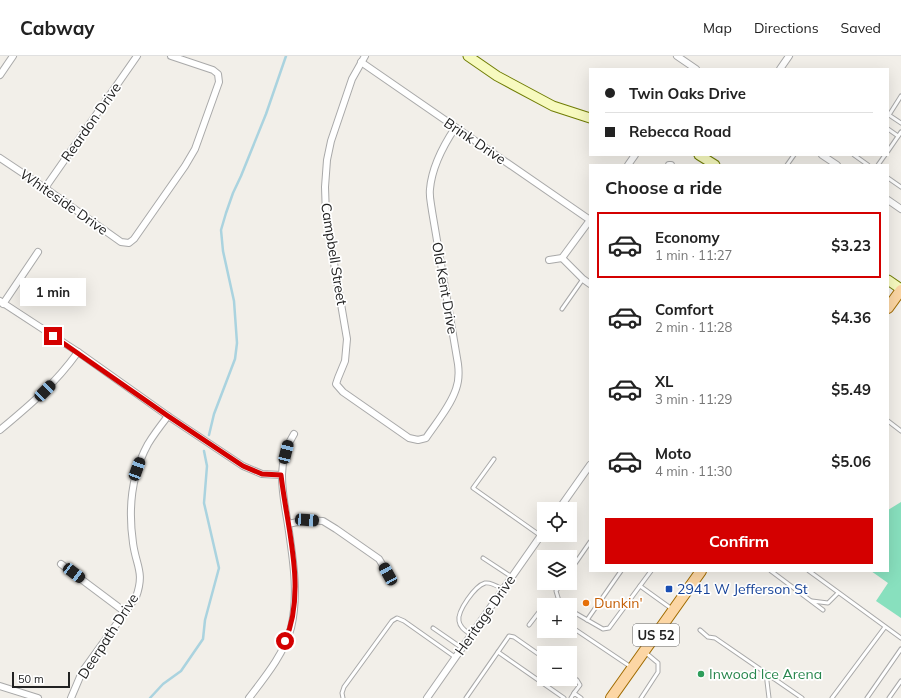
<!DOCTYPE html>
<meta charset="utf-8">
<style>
body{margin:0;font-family:Mulish,sans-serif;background:#f2f2f2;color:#222;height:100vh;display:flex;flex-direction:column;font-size:15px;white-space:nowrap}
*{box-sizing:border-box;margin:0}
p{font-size:13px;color:#767676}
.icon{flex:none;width:22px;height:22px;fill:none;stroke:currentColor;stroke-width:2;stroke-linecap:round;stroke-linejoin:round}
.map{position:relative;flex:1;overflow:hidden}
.sheet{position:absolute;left:589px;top:108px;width:300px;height:408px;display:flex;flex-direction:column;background:#fff;border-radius:0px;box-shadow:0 4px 16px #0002}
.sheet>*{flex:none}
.guide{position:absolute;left:589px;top:12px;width:300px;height:88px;border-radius:0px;box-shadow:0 4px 16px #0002;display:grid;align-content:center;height:88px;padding:0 16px;background:#fff}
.controls{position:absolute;left:537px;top:446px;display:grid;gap:8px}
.controls a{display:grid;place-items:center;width:40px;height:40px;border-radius:0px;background:#fff;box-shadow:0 4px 16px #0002;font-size:20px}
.scale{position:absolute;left:12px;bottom:10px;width:58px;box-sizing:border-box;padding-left:4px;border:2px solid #222;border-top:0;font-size:11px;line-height:14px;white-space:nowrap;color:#222;-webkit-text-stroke:3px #fff;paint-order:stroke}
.end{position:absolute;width:18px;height:18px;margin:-9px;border:5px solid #d40000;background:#fff;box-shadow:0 0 0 2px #fff}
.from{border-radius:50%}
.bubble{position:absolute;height:28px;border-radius:0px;background:#fff;box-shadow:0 4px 16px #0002;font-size:13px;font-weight:700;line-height:28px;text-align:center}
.car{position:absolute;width:12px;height:24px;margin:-12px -6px;border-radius:5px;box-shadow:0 0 3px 1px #0007;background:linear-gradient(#222 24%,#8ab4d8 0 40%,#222 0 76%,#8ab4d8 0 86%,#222 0)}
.guide b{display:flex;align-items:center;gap:14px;height:38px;font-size:15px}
.guide b+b{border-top:1px solid #e0e0e0}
.guide i{width:10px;height:10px;background:#222}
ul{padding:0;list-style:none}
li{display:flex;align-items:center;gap:12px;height:66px;margin:0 8px 6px;padding:0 8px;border:2px solid transparent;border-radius:0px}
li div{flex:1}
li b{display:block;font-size:15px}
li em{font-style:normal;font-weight:700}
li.on{border-color:#d40000}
li>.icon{width:36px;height:36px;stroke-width:1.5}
h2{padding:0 16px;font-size:18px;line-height:48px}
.button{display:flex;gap:8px;margin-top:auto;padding:8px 16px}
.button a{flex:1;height:46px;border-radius:0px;background:#d40000;color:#fff;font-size:16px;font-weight:700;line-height:46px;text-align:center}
header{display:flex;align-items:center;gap:24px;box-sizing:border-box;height:56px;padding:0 20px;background:#fff;border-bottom:1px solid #e0e0e0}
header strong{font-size:19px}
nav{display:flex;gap:22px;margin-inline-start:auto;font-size:14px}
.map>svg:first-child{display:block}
.pitch{fill:#88e0be}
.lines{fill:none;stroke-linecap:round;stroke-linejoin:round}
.stream{stroke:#aad3df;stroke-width:2.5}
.lane-casing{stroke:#a9a9a9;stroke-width:5}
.street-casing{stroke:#a9a9a9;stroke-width:8}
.secondary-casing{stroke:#707d05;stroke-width:11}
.primary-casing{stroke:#a06b00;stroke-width:12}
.lane{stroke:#fff;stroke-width:3}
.street{stroke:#fff;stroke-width:6}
.secondary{stroke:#f7fabf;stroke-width:9}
.primary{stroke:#fcd6a4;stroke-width:10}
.route{stroke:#d40000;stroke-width:5}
.transit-dot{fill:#1a4fb4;stroke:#fff;stroke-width:1.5}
.food-dot{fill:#e8710a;stroke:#fff;stroke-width:1.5}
.leisure-dot{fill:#2e9e5b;stroke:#fff;stroke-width:1.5}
.labels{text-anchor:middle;stroke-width:3.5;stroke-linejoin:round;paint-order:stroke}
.shield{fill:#fff;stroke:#646464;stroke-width:1}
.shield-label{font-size:13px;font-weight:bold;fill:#222}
.street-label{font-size:14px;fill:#222;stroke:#fff}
.transit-label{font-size:14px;fill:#164399;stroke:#fff;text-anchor:start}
.food-label{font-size:14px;fill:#c56008;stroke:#fff;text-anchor:start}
.leisure-label{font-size:14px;fill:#27864d;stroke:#fff;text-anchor:start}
</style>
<header>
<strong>Cabway</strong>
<nav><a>Map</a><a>Directions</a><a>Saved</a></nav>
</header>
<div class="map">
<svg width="901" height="642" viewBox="0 0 901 642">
<rect width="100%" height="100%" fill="#f2efe9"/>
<polygon class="pitch" points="901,446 901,562 876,545 888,527 871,515 888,515 888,454"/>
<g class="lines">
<g class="stream">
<polyline points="209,379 214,358 235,303 237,287 234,245 223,195 221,174 226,157 233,137 241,120 266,58 286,0"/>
<polyline points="150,642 163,628 181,615 203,583 205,564 219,512 204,447 207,410 204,395"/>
</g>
<defs>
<g id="lane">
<polyline points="901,40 889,59 901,67"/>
<polyline points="888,73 898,80"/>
<polyline points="888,95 901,76"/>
<polyline points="854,99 868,109"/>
<polyline points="787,109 794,99"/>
<polyline points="878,109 885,99"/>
<polyline points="888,122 901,131"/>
<polyline points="562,253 583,223"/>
<polyline points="888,365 901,375"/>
<polyline points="494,403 473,432 541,480"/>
<polyline points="483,502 512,521"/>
<polyline points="570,515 590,486"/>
<polyline points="771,515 823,554"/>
<polyline points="809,515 901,582"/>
<polyline points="562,527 556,535 559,545 564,549"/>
<polyline points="640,530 672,553"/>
<polyline points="812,545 828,547 838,537"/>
<polyline points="570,554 603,573 609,572 651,515"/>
<polyline points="587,564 621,515"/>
<polyline points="529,569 539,556 544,556"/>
<polyline points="570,570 631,611"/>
<polyline points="433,572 462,592"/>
<polyline points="700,574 708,581 715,582 802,642"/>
<path d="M471,579C466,575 460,572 459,565C457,555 475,530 485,527C491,526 497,530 502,533"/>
<polyline points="498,596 564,642"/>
<polyline points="766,617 769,642"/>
<polyline points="570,620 577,624 580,629 574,637"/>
<polyline points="343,642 342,637 344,631 392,565 397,562 404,565 455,601"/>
<polyline points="466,642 509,580 514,581 544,602"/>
<polyline points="571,642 574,637 581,642"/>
<polyline points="641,642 658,616 658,607 646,597"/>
<polyline points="832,642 885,571"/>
<polyline points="867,642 901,593"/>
<polyline points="889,642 901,625"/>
</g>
<g id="street">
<path d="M365,0L352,23L331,85L327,104L325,131L326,160L347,283L345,305L338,322L336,328L343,336L409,382L418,384L426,382C436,367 450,351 456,333C459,325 459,316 458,308L432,155C431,147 429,140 430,133C432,110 443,90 455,72"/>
<polyline points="677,0 696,13"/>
<polyline points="361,6 590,164"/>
<polyline points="780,13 789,0"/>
<polyline points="0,19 13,0"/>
<polyline points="822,99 837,109"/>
<polyline points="0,102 45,132 121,186 129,187 134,183 185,110 195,93 219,26 218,18 213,14 171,0"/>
<polyline points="628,109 635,99"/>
<polyline points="669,109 671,109"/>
<polyline points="45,132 137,0"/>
<polyline points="888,144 901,153"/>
<polyline points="562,202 583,223 590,228"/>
<polyline points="549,204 562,202 590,164"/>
<polyline points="0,245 78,296 168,360 243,410 262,418 281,419"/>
<polyline points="3,248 38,196"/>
<path d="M0,374C30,349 55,328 78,296"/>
<polyline points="559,453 590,409"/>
<polyline points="288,468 307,464 323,465 336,473 379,503 388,518"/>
<polyline points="61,508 125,556"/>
<polyline points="0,630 38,642"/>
<path d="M71,642L82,616L136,541C145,516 136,510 133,487C128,452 131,419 148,388C154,378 161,369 168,360"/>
<path d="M249,642C265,621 284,598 291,572C299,538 293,503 288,469C283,438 275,407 294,378"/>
<polyline points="427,642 544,475"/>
</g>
<g id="secondary">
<polyline points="468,0 497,20 553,50 590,62"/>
<polyline points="699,99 715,109"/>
<polyline points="888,224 901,233"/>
</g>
<g id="primary">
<polyline points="888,252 901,234"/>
<polyline points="611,642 701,515"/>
</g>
</defs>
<use href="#lane" class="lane-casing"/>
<use href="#street" class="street-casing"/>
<use href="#secondary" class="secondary-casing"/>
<use href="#primary" class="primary-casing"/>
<use href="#lane" class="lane"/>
<use href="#street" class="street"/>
<use href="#secondary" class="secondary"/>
<use href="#primary" class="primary"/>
</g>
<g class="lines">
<path class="route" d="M53,280L168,360L243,410L262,418L281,419C287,472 307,535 285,585"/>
</g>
<rect class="transit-dot" x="665" y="529" width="8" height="8" rx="2"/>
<circle class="food-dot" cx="586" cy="547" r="4"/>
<circle class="leisure-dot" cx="701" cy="618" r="4"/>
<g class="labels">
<rect class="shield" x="633" y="568" width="46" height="22" rx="3"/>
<g class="shield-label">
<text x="656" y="584">US 52</text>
</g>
<g class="street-label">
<text transform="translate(91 66) rotate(-55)" y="5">Reardon Drive</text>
<text transform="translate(475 85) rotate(34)" y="5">Brink Drive</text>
<text transform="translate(64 146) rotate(35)" y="5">Whiteside Drive</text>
<text transform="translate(334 198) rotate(81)" y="5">Campbell Street</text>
<text transform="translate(445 232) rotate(80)" y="5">Old Kent Drive</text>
<text transform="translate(485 559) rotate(-55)" y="5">Heritage Drive</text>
<text transform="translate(108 580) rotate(-57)" y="5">Deerpath Drive</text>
</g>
<g class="transit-label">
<text x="677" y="538">2941 W Jefferson St</text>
</g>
<g class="food-label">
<text x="594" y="552">Dunkin'</text>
</g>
<g class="leisure-label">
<text x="709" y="623">Inwood Ice Arena</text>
</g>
</g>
</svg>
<div class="controls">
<a><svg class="icon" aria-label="locate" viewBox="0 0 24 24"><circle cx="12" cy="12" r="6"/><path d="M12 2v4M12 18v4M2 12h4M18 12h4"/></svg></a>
<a><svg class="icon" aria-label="layers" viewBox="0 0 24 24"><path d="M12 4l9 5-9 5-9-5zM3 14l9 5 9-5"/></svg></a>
<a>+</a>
<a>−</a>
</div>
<div class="scale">50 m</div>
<i class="end from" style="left:285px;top:585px"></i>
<i class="end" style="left:53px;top:280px"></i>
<div class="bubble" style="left:20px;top:222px;width:66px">1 min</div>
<i class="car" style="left:45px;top:335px;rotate:45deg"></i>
<i class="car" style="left:286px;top:396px;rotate:14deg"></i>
<i class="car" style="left:137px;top:413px;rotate:20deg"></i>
<i class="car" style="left:307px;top:464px;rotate:94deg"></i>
<i class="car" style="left:74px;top:517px;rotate:127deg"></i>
<i class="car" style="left:388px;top:518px;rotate:331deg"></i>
<div class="guide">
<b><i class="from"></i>Twin Oaks Drive</b>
<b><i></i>Rebecca Road</b>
</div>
<section class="sheet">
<h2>Choose a ride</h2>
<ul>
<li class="on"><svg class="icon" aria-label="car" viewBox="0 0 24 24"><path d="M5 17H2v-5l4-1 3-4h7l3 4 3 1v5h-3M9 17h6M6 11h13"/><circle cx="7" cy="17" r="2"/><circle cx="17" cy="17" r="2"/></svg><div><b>Economy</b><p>1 min · 11:27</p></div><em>$3.23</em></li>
<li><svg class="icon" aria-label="car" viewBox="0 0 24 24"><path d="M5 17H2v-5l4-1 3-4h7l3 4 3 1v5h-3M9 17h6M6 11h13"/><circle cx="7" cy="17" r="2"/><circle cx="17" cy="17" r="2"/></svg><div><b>Comfort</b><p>2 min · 11:28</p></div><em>$4.36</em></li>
<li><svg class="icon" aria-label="car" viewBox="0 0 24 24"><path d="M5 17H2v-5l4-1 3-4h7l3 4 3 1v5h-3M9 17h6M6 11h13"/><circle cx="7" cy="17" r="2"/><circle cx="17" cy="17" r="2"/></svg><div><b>XL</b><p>3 min · 11:29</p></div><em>$5.49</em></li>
<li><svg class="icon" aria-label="car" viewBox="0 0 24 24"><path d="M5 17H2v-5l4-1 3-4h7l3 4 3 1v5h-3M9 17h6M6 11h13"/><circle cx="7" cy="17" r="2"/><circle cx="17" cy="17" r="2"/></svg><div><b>Moto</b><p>4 min · 11:30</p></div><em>$5.06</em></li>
</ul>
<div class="button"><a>Confirm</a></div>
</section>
</div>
